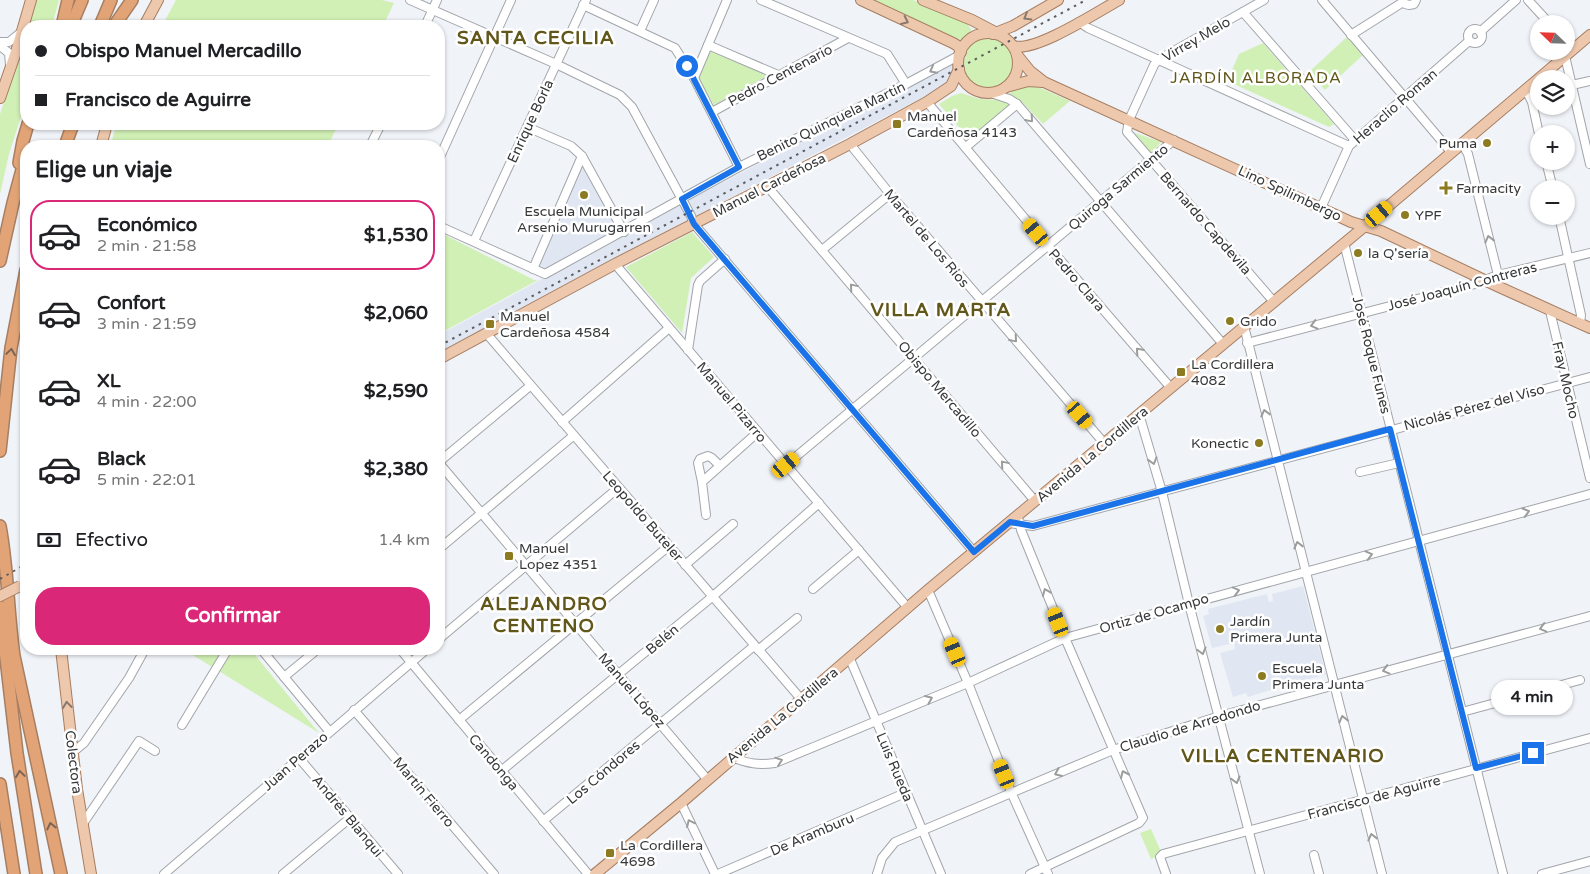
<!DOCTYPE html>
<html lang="es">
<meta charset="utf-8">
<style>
body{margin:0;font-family:"Varela Round",sans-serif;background:#f2f2f2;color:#202124;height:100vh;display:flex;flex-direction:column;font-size:19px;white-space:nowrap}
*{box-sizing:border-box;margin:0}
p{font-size:16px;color:#757577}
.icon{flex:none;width:28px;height:28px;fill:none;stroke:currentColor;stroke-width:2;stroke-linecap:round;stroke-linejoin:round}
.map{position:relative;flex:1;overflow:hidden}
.sheet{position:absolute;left:20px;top:140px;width:425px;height:515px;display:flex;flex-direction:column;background:#fff;border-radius:20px;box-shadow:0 1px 4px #0004}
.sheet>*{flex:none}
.guide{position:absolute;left:20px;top:20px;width:425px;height:110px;border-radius:20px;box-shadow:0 1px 4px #0004;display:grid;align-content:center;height:110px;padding:0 15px;background:#fff}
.needle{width:32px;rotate:293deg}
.fabs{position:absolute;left:1530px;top:15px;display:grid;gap:10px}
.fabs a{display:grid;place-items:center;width:45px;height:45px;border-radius:50%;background:#fff;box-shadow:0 1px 4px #0004;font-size:25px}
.end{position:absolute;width:22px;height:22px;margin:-11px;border:6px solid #1a73e8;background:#fff;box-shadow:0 0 0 2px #fff}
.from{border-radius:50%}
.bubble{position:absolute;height:35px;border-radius:18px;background:#fff;box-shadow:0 1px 4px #0004;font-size:16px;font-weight:800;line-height:35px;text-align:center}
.car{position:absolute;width:15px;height:30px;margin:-15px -8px;border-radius:6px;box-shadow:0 0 4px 1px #0007;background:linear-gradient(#f5c518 24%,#345 0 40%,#f5c518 0 76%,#345 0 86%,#f5c518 0)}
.guide b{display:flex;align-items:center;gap:18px;height:48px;font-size:19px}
.guide b+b{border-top:1px solid #e0e0e0}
.guide i{width:12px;height:12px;background:#202124}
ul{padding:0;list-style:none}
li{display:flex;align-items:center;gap:15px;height:70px;margin:0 10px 8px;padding:0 5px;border:2px solid transparent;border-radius:20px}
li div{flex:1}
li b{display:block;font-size:19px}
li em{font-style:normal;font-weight:800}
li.current{border-color:#db2777}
li>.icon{width:45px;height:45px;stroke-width:1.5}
h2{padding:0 15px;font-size:22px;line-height:60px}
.pay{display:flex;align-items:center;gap:12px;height:55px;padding:0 15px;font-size:19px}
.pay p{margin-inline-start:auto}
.action{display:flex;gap:10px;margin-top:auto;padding:10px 15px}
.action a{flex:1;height:58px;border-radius:20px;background:#db2777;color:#fff;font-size:20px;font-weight:800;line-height:58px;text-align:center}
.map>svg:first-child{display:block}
.built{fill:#e0e7f2}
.green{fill:#d1f0b6}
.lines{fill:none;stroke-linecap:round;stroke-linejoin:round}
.minor-casing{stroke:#a2a5aa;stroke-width:10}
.major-casing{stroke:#a67e62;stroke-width:12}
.highway-casing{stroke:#a67e62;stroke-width:14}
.minor{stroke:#fff;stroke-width:8}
.major{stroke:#eec8ad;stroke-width:10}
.highway{stroke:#e2a477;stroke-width:11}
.rail{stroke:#5b5c5f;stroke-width:2;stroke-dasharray:2.5 5;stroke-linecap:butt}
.major-bridge-casing{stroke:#a67e62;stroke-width:12;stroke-linecap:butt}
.major-bridge{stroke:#eec8ad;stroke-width:10}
.oneway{stroke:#89796e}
.oneway2{stroke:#9b9c9c}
.oneway3{stroke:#7b6352}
.route{stroke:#1a73e8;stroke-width:6}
.poi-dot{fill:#8c7b21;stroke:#fff;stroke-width:2}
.labels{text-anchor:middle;stroke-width:5;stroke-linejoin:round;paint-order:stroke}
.street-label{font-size:14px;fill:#37383a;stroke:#fff}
.poi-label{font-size:14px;fill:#37383a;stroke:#fff;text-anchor:start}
.quarter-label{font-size:16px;letter-spacing:1px;fill:#62571b;stroke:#fff}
.district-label{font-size:19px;font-weight:bold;letter-spacing:1px;fill:#62571b;stroke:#fff}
</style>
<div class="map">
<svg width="1590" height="874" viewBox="0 0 1590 874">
<rect width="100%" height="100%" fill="#f0f3f8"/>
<g class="built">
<polygon points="955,62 948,84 696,216 687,201"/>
<polygon points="583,161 620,230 544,271 537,268"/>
<polygon points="680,204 689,220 439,354 439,335"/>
<polygon points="1303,586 1326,675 1299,681 1248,697 1246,693 1233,697 1220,653 1235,649 1234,643 1212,648 1203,616 1209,614 1208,609 1267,594 1269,602 1273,601 1272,594"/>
</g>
<g class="green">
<polygon points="36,0 59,0 52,26 29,26"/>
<polygon points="176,0 382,0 394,3 383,26 162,26"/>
<polygon points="871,0 913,0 966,22 971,29 971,36 963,40 954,39"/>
<polygon points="26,33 26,101 9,154 0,194 0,114"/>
<polygon points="1348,36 1364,54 1325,90 1309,72"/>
<circle cx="989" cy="63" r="25"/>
<polygon points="1263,43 1334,124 1329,127 1227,81 1239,54"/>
<polygon points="711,49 769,75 714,105 698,78"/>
<polygon points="1031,84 1070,101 1043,124 1023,103 1009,95 1012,90"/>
<polygon points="961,93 980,99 1001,100 1012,106 970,140 939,104 952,96"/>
<polygon points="117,124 338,124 328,146 110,146"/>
<polygon points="1135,133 1161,142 1151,154"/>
<polygon points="439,232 534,280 538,280 439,334"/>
<polygon points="692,232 714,257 691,278 682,333 626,267"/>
<polygon points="183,649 250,649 319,733"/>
<polygon points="1151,829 1162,854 1151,859 1140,833"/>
</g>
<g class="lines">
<defs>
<g id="minor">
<polyline points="410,0 556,64 620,95 632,107 691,216 694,224 974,552"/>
<polyline points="761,0 887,54 906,84"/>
<polyline points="1264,0 1158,60 1154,65 1129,120 1127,132 1274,302"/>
<polyline points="1322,0 1451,152"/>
<polyline points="1403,0 1405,4 1409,5 1414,4 1416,0"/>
<polyline points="1528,0 1550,24"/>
<polyline points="583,5 675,48 694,78 739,167"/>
<polyline points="1243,12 1355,140"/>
<polyline points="1079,22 1088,28 1349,146"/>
<polyline points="425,26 437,0"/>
<circle cx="1475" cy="36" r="7"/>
<polyline points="640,31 654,0"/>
<polyline points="1480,32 1516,0"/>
<polyline points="1351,35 1403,2"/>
<polyline points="0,42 9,42 20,33"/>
<polyline points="1566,42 1573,50"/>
<polyline points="708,45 778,75"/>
<polyline points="0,46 9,53 10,65"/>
<polyline points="1565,56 1590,164"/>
<polyline points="694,78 727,0"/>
<polyline points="1572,85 1590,81"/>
<polyline points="1526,90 1532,102 1539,134"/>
<polyline points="991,93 1009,99 1017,104 1223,344"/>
<polyline points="927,102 1048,246 1171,388"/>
<polyline points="712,112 848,38"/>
<polyline points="527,127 571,146 582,156 624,232"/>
<polyline points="1462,143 1468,154 1498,275 1497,279"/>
<polyline points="850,144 890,194 1104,443"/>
<polyline points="370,146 381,124"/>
<polyline points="966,147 1017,104"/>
<polyline points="439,159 511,0"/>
<polyline points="1546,161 1553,189"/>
<polyline points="767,186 1035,501"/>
<polyline points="1321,208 1349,146 1469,41"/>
<polyline points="1559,216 1581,315 1580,324"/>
<polyline points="439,226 545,274 739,167 906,84 960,55"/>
<polyline points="474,241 586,0"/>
<polyline points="1344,243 1503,874"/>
<polyline points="822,250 890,194"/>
<polyline points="615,264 908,608"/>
<polyline points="533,269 582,156"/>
<polyline points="1550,311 1590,478"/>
<polyline points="1244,326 1382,874"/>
<polyline points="486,333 801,699"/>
<polyline points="1247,343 1475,284 1498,275 1590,253"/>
<polyline points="688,350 698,285 700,281 725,259"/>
<polyline points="1139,414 1162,492 1189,604 1260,874"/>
<polyline points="562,422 669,328"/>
<polyline points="439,462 530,386"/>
<polyline points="439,463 707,779"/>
<polyline points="786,465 1174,140"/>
<polyline points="1360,472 1399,463"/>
<polyline points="702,482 698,463 700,459 708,456 712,458 719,465"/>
<polyline points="706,515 702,482 758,432"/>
<polyline points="1019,521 1021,530 1065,638 1143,818 1139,823 1030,874"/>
<polyline points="1009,523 1033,526 1590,377"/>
<polyline points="439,549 573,436"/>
<polyline points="685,565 733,524"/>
<polyline points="813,589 859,550"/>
<polyline points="928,590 968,683 1011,792 1048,874"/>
<polyline points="439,639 618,488"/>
<polyline points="261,649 329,731"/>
<polyline points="400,649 588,874"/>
<polyline points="758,650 797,618"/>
<polyline points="850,659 941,874"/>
<polyline points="284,677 318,649"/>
<polyline points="354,710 494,874"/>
<polyline points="1462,712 1580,680"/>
<polyline points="459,720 669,546"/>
<polyline points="182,725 228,649"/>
<polyline points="72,753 84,743 129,678 145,649"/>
<path d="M732,757C748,764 759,765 775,763L968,683L1065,638L1590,494"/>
<polyline points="299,758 398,874"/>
<polyline points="501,771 712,597 819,503"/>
<polyline points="681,803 715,874"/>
<polyline points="543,821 754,646"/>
<polyline points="82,825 139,741 155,751"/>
<polyline points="1314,855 1319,874"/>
<polyline points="164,874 427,649"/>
<polyline points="283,874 350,818"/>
<polyline points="718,874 905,793"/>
<polyline points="877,874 882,858 895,842 1113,750 1220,716 1590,616"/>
<polyline points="1166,874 1160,857 1163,854 1590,738"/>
<polyline points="1542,874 1590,861"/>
</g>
<g id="major">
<polyline points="861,0 953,43 958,46 961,52"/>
<polyline points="923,0 972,20 995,32"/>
<polyline points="144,26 158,0"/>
<circle cx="988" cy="63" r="30"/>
<polyline points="993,34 1013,26 1058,0"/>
<path d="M1013,46C1035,53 1097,12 1119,0"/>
<polyline points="1017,55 1030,71 1044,82 1351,222 1381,231 1497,286 1590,328"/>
<polyline points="1006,87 1028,81 1043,82"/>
<polyline points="0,98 16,52 31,0"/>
<polyline points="101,146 107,124"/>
<polyline points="439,359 615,264 850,144 927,102 951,86 959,69"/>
<polyline points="61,649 77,789 91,874"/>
<polyline points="595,874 681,803 928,590 1365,226 1590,35"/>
</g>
<g id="highway">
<polyline points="62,26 68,0"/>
<polyline points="71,26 82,0"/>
<polyline points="100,26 111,0"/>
<polyline points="114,26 132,0"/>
<polyline points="65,146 73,124"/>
<polyline points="19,163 23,141 28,124"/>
<polyline points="0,261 13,203 26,155"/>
<polyline points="0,451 11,348 26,270"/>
<path d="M0,526C8,569 8,613 14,656L61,874"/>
<polyline points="0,607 17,753 36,874"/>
<polyline points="0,784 14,874"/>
</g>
</defs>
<use href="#minor" class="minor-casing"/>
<use href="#major" class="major-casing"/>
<use href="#highway" class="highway-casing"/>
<use href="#minor" class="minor"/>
<use href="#major" class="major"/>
<use href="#highway" class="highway"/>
<g class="rail">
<polyline points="439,346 1086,0"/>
<polyline points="0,579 26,564"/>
</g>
<defs>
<polyline id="major-bridge" points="0,596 20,586"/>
</defs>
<use href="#major-bridge" class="major-bridge-casing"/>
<use href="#major-bridge" class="major-bridge"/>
</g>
<defs><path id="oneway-chevron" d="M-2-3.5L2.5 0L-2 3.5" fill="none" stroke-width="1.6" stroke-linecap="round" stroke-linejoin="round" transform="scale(1.25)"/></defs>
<g class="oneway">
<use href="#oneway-chevron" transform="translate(1027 17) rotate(150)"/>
<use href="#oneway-chevron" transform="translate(905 21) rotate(25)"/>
<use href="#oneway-chevron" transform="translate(67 705) rotate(-96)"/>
</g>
<g class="oneway2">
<use href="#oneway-chevron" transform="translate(933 70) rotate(152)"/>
<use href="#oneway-chevron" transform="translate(1030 119) rotate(49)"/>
<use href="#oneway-chevron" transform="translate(1489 239) rotate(-104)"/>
<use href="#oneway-chevron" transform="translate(853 287) rotate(-130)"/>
<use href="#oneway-chevron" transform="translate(1314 325) rotate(165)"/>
<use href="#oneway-chevron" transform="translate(1014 339) rotate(49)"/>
<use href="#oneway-chevron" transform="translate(1139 351) rotate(-131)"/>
<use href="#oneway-chevron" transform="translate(1265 413) rotate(-104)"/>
<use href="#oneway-chevron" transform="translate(1153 461) rotate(73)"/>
<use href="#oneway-chevron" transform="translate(1004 464) rotate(-130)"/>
<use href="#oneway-chevron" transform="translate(1526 512) rotate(-16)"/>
<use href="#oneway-chevron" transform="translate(1298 545) rotate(-104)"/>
<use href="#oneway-chevron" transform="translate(1369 555) rotate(-15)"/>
<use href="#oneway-chevron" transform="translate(1236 591) rotate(-15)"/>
<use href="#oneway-chevron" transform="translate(1046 592) rotate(-112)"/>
<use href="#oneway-chevron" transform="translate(1543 628) rotate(165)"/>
<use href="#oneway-chevron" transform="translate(1202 651) rotate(75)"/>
<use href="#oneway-chevron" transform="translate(1386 670) rotate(165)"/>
<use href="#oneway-chevron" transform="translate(929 699) rotate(-23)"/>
<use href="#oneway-chevron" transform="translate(1343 719) rotate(-104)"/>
<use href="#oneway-chevron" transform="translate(779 761) rotate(-19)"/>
<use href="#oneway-chevron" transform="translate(1058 773) rotate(157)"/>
<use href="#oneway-chevron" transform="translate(1124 774) rotate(-114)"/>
<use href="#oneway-chevron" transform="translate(1236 780) rotate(75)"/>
<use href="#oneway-chevron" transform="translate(690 823) rotate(-115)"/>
<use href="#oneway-chevron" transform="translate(1372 837) rotate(-104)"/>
</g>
<g class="oneway3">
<use href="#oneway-chevron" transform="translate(11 352) rotate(-82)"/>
<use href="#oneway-chevron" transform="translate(20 774) rotate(-98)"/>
<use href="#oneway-chevron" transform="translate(51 826) rotate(-103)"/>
</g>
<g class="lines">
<polyline class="route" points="687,66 739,167 682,199 694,224 974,552 1010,522 1033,526 1390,429 1476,768 1533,753"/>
</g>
<g class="poi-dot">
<rect x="892" y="119" width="10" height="10" rx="2.5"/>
<circle cx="1487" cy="143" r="5"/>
<path d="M1443.5 180.5h5v5h5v5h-5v5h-5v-5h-5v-5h5z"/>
<circle cx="584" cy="195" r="5"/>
<circle cx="1405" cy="215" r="5"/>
<circle cx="1358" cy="253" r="5"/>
<circle cx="1230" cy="321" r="5"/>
<rect x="485" y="319" width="10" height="10" rx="2.5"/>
<rect x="1176" y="367" width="10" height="10" rx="2.5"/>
<circle cx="1259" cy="443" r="5"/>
<rect x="504" y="551" width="10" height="10" rx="2.5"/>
<circle cx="1220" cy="629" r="5"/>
<circle cx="1262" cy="676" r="5"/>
<rect x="605" y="848" width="10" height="10" rx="2.5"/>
</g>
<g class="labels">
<g class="street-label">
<text transform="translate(1196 39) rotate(-30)" y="5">Virrey Melo</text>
<text transform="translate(780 75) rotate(-28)" y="5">Pedro Centenario</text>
<text transform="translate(1395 106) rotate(-41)" y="5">Heraclio Roman</text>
<text transform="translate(530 121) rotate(-65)" y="5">Enrique Borla</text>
<text transform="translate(831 121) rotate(-26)" y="5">Benito Quinquela Martín</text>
<text transform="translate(769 185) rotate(-27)" y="5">Manuel Cardeñosa</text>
<text transform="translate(1118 187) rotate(-40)" y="5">Quiroga Sarmiento</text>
<text transform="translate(1290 193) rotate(25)" y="5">Lino Spilimbergo</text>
<text transform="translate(1206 223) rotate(49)" y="5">Bernardo Capdevila</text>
<text transform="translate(927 238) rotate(50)" y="5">Martel de Los Ríos</text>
<text transform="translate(1077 280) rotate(49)" y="5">Pedro Clara</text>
<text transform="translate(1462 286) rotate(-15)" y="5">José Joaquín Contreras</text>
<text transform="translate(1372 355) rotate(76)" y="5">José Roque Funes</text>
<text transform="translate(1566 380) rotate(77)" y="5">Fray Mocho</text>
<text transform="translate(940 389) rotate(50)" y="5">Obispo Mercadillo</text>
<text transform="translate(732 402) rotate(50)" y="5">Manuel Pizarro</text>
<text transform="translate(1474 407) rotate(-15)" y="5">Nicolás Pérez del Viso</text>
<text transform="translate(1092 454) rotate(-40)" y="5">Avenida La Cordillera</text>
<text transform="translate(643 516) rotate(49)" y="5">Leopoldo Buteler</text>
<text transform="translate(1154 613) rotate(-16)" y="5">Ortiz de Ocampo</text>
<text transform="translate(662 639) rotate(-40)" y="5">Belén</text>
<text transform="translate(632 690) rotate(49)" y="5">Manuel López</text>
<text transform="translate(782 715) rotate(-40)" y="5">Avenida La Cordillera</text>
<text transform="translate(1190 726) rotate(-17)" y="5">Claudio de Arredondo</text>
<text transform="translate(295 761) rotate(-41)" y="5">Juan Perazo</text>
<text transform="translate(74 762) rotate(83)" y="5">Colectora</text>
<text transform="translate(494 762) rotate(50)" y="5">Candonga</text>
<text transform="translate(895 767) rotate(67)" y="5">Luis Rueda</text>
<text transform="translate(603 772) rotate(-40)" y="5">Los Cóndores</text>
<text transform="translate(424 792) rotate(50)" y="5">Martín Fierro</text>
<text transform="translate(1374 797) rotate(-15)" y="5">Francisco de Aguirre</text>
<text transform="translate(348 816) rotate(50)" y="5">Andrés Blanqui</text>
<text transform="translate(812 834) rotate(-23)" y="5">De Aramburu</text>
</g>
<g class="poi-label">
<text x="907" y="121">Manuel<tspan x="907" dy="16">Cardeñosa 4143</tspan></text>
<text x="1477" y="148" text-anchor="end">Puma</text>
<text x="1456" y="193">Farmacity</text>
<text x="584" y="216" text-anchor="middle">Escuela Municipal<tspan x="584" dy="16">Arsenio Murugarren</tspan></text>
<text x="1415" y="220">YPF</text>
<text x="1368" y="258">la Q'sería</text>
<text x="500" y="321">Manuel<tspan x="500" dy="16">Cardeñosa 4584</tspan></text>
<text x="1240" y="326">Grido</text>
<text x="1191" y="369">La Cordillera<tspan x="1191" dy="16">4082</tspan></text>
<text x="1249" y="448" text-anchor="end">Konectic</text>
<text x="519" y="553">Manuel<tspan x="519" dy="16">Lopez 4351</tspan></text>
<text x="1230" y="626">Jardín<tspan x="1230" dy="16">Primera Junta</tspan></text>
<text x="1272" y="673">Escuela<tspan x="1272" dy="16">Primera Junta</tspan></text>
<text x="620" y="850">La Cordillera<tspan x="620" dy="16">4698</tspan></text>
</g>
<g class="quarter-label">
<text x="1256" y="83">JARDÍN ALBORADA</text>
</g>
<g class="district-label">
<text x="536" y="44">SANTA CECILIA</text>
<text x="941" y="316">VILLA MARTA</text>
<text x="544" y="610">ALEJANDRO<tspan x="544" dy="22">CENTENO</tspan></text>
<text x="1283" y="762">VILLA CENTENARIO</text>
</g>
</g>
</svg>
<div class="fabs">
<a><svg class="needle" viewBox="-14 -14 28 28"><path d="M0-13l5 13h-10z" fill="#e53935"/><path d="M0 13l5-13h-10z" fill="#757577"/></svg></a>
<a><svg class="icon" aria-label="layers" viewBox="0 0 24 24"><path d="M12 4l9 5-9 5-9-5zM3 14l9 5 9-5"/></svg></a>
<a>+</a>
<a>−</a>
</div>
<i class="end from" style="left:687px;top:66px"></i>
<i class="end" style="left:1533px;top:753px"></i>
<div class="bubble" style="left:1491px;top:680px;width:82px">4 min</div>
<i class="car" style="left:1379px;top:214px;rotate:50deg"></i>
<i class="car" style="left:1036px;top:232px;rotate:320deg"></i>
<i class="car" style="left:1080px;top:415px;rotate:139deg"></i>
<i class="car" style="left:786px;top:465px;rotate:50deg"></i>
<i class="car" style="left:1058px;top:622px;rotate:338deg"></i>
<i class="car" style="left:955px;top:652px;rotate:337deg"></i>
<i class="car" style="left:1004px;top:774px;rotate:338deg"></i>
<div class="guide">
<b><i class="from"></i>Obispo Manuel Mercadillo</b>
<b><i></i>Francisco de Aguirre</b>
</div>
<section class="sheet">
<h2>Elige un viaje</h2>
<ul>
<li class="current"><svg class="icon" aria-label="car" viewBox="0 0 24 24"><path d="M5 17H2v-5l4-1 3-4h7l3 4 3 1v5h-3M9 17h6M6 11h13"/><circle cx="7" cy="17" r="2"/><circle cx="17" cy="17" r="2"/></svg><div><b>Económico</b><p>2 min · 21:58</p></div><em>$1,530</em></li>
<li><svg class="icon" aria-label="car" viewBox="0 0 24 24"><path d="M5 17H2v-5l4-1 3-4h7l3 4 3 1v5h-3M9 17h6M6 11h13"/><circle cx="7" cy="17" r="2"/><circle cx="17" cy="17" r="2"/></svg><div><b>Confort</b><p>3 min · 21:59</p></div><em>$2,060</em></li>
<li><svg class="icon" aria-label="car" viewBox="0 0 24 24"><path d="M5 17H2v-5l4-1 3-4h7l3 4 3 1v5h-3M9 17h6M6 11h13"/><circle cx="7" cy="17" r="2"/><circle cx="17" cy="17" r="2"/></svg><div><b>XL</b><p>4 min · 22:00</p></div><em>$2,590</em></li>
<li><svg class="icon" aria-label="car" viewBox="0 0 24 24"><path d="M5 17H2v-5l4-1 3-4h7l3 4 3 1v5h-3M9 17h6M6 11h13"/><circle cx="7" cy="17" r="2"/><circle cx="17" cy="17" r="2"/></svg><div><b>Black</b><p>5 min · 22:01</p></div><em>$2,380</em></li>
</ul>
<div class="pay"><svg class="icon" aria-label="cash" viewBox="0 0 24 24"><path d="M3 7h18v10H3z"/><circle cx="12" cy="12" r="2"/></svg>Efectivo<p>1.4 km</p></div>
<div class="action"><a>Confirmar</a></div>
</section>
</div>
